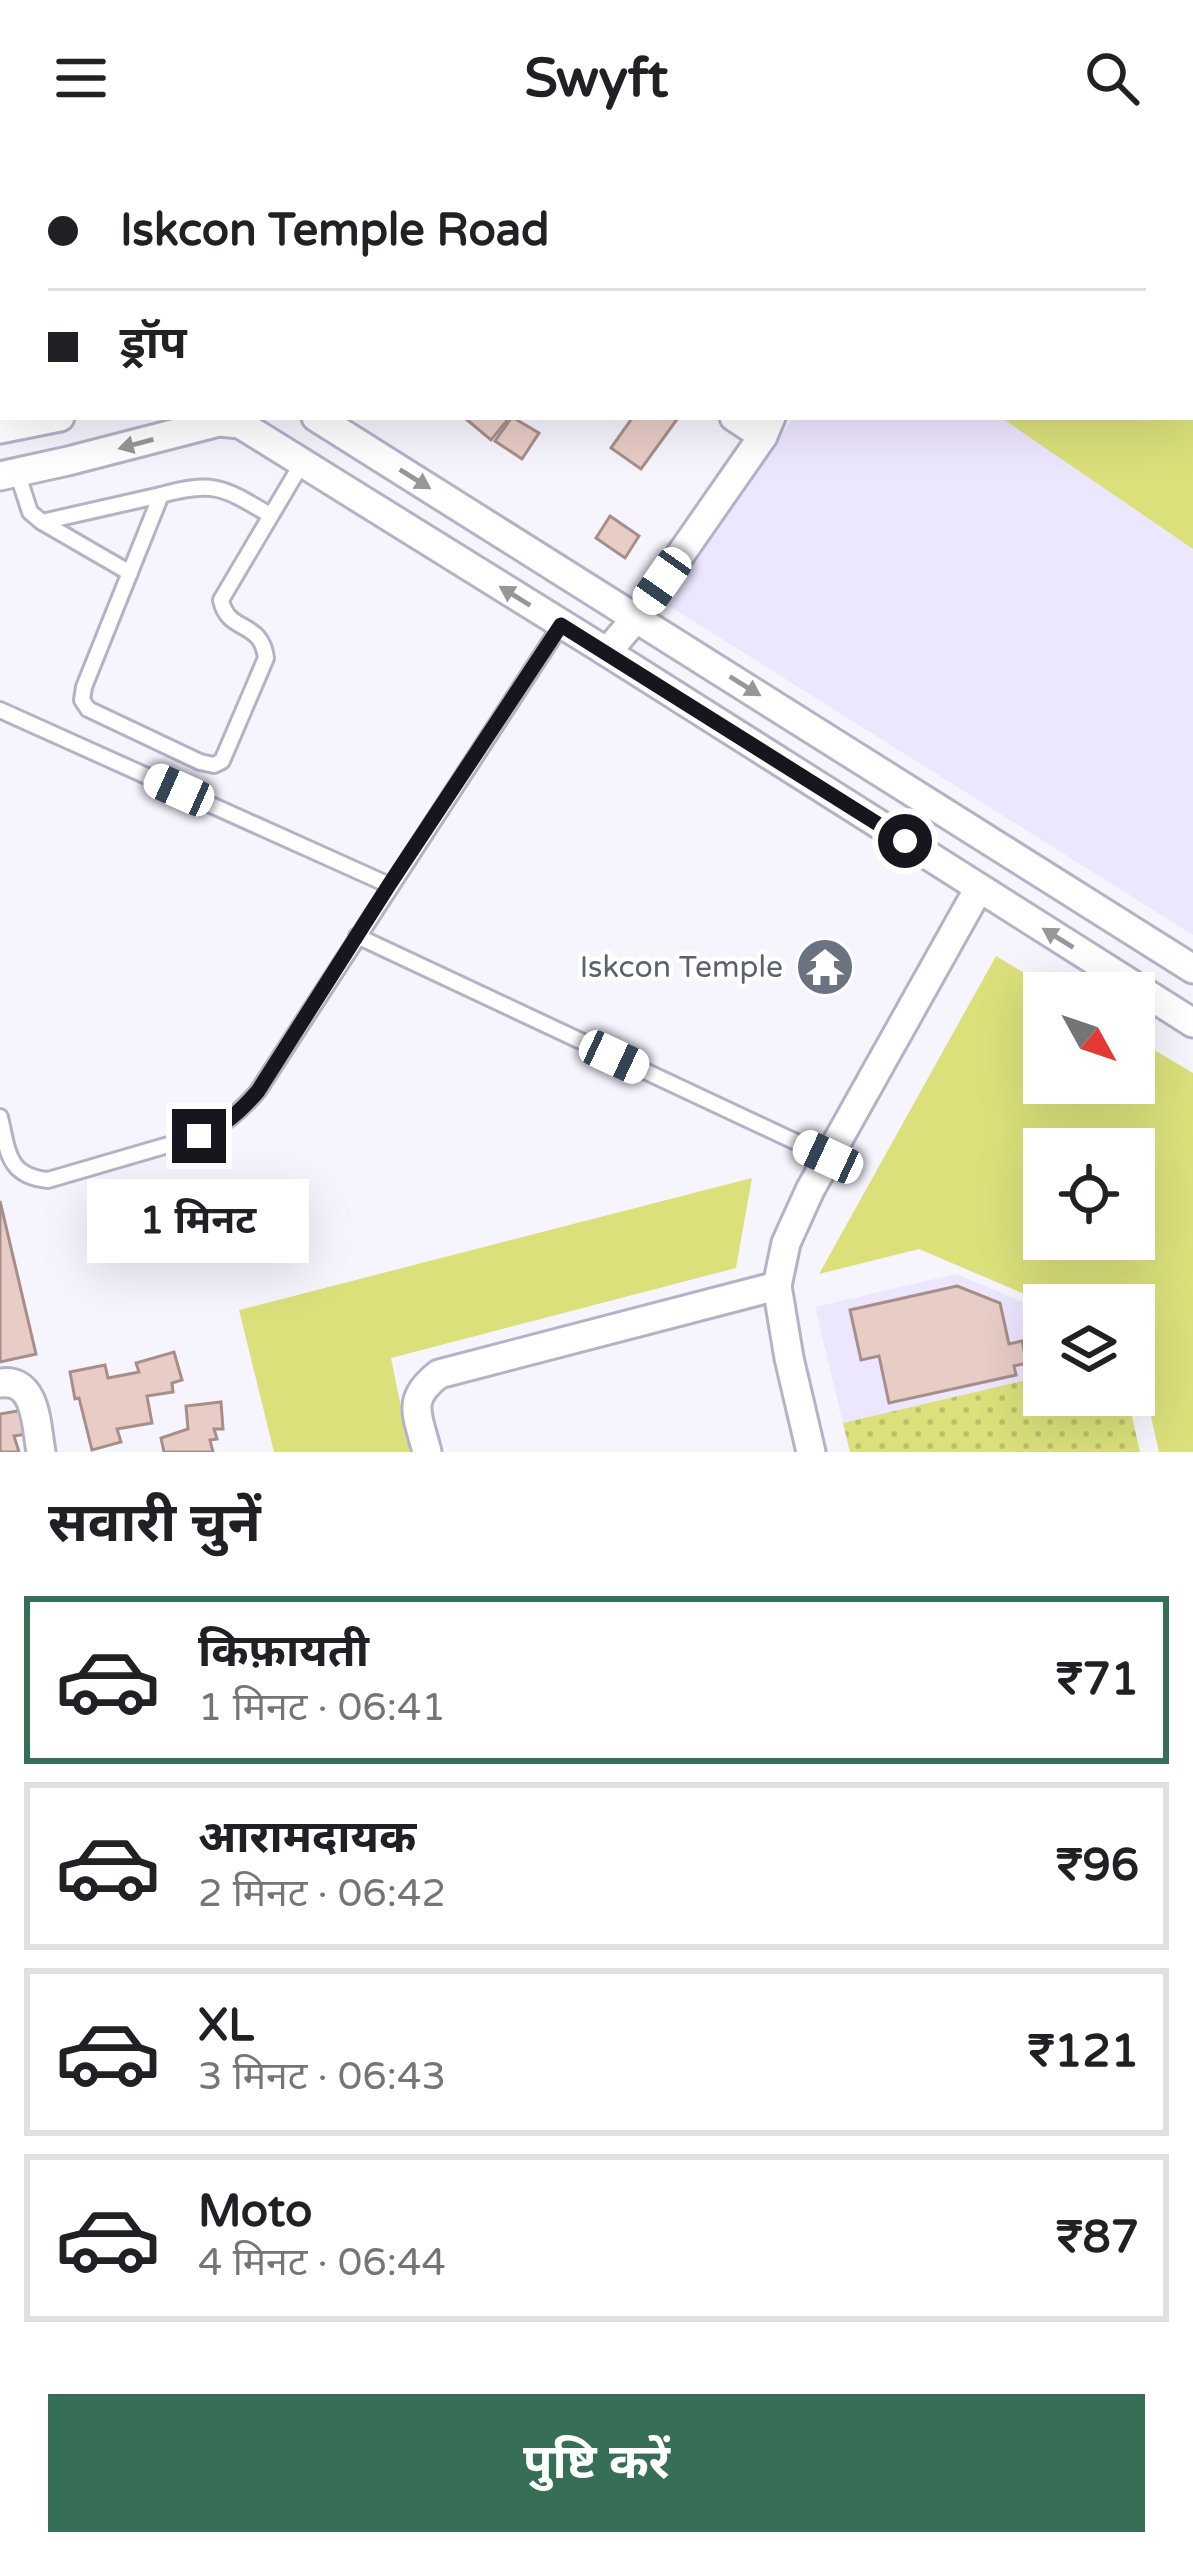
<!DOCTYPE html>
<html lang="hi">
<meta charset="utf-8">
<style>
body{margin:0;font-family:"Varela Round","Noto Sans Devanagari",sans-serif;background:#f2f2f2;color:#202124;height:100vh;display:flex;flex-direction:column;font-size:45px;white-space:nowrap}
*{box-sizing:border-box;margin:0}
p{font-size:39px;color:#757577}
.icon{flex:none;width:66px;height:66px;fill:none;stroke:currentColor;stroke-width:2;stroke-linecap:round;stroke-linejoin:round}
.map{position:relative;height:1296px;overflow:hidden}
.details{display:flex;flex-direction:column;background:#fff;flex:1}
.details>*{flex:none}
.guide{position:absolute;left:0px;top:0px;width:1194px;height:264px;box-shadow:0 12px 48px #0002;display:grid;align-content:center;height:264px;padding:0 48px;background:#fff}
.needle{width:78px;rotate:130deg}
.controls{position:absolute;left:1023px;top:816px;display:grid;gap:24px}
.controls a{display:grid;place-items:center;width:132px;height:132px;border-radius:0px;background:#fff;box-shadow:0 12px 48px #0002;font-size:60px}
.end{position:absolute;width:54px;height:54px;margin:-27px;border:15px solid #17151d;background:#fff;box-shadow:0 0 0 6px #fff}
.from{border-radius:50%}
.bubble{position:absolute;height:84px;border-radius:0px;background:#fff;box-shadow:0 12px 48px #0002;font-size:39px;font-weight:700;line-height:84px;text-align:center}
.car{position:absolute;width:36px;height:72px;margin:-36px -18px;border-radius:15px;box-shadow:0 0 9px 3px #0007;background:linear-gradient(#fff 24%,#345 0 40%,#fff 0 76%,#345 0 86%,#fff 0)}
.guide b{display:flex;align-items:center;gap:42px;height:114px;font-size:45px}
.guide b+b{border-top:3px solid #e0e0e0}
.guide i{width:30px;height:30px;background:#202124}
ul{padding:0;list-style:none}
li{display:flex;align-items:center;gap:36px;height:168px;margin:0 24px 18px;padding:0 24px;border:6px solid #e0e0e0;border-radius:0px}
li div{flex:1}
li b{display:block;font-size:45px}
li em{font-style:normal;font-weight:700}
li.active{border-color:#366f56}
li>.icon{width:108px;height:108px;stroke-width:1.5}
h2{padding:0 48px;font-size:54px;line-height:144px}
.primary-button{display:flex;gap:24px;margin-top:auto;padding:24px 48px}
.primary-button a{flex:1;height:138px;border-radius:0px;background:#366f56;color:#fff;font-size:48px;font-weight:700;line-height:138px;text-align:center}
header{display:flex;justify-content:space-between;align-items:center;height:156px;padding:0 48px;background:#fff;font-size:54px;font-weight:700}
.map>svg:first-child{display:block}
.built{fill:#ede6ff}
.grass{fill:url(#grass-dots)}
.green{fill:#dbe07b;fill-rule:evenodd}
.building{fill:#e8ccc6;stroke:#a88e89;stroke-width:3}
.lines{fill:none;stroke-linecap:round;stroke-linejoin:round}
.service-casing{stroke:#b7b1c8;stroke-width:20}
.minor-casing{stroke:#b7b1c8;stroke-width:33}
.service{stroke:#fff;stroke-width:14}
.minor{stroke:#fff;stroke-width:27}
.oneway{fill:#979699}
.route{stroke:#17151d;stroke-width:15}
.labels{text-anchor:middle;stroke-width:9;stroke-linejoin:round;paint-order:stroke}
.worship-label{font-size:30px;fill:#5b616d;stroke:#fff;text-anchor:end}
</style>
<header><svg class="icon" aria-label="menu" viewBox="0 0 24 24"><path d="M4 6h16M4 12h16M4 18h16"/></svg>Swyft<svg class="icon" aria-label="search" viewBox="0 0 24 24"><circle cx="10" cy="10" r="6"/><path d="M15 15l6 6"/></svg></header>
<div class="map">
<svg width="1193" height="1296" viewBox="0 0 1193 1296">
<defs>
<pattern id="grass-dots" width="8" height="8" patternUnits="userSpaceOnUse" patternTransform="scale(3)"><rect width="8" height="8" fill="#dbe07b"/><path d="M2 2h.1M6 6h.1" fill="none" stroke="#bbbf6a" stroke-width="1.8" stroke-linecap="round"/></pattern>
</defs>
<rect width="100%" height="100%" fill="#f6f4fd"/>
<g class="built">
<polygon points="794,261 1000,261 1193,393 1193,779 666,448"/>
<polygon points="956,1118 1044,1155 1044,1220 843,1267 815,1151"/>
</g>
<polygon class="grass" points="1044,1220 1044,1239 1127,1239 1140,1296 850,1296 843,1267"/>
<g class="green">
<polygon points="780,0 1193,0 1193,393 1000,261 1191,261 1191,3 781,3"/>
<path d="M996,800L1058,837H1044V927H1134V882L1193,917V1296H1159L1134,1185V1149H1050L919,1093L819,1118ZM1044,993H1134V1083H1044Z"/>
<polygon points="752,1022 736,1112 391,1202 410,1296 274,1296 239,1154"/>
</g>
<g class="building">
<polygon points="467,261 510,261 491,284 466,263"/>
<polygon points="512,261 539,277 522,303 495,285"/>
<polygon points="633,261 678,262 641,313 611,292"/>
<polygon points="610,360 639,380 625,402 596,382"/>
<polygon points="0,1045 36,1198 0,1206"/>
<polygon points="957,1130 1000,1147 1009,1188 1022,1185 1027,1207 1014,1210 1016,1219 889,1247 879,1200 861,1204 850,1154"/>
<polygon points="174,1196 182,1224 172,1227 173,1236 147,1240 152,1267 117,1273 121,1286 92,1294 79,1242 75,1243 70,1216 105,1209 108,1222 139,1216 136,1207"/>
<polygon points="221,1246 223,1273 214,1273 217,1283 210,1284 213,1296 164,1296 161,1282 188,1273 186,1250"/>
<polygon points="23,1254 27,1278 14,1280 19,1296 0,1296 0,1258"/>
</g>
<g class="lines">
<defs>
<g id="service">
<polyline points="17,316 30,356 42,366 161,339"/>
<path d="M270,359C224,332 214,324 161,339L84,531L82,544L88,553L200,606L214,609L222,605L266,502C261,463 228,478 221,444L302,307"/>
<polyline points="42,366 130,417"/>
<polyline points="0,554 389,729"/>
<polyline points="357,780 828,1001"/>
<path d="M0,961C8,995 7,1020 48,1024L199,980C224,969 240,956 258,935L561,469"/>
</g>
<g id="minor">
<polyline points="293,0 308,3"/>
<polyline points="523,0 524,3"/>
<polyline points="730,0 731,3"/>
<polyline points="143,3 160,0"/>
<polyline points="0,33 3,33"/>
<polyline points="316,261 1193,813"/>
<polyline points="734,261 763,280"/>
<polyline points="0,273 60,261"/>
<polyline points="0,320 68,305 219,266 240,268 607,496 1193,867"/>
<polyline points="607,496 637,461 763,280 771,261"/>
<path d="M0,1227C37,1222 36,1269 41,1296"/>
<path d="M427,1296C418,1259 405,1244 439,1218L777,1130"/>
<polyline points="811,1296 789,1202 777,1130 786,1087 810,1034 979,732"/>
</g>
</defs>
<use href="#service" class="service-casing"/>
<use href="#minor" class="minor-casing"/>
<use href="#service" class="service"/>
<use href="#minor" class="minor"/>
</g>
<defs><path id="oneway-solid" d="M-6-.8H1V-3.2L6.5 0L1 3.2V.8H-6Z" transform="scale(3)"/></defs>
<g class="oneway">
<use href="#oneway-solid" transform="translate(136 288) rotate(165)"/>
<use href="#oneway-solid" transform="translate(415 323) rotate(32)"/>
<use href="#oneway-solid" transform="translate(515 440) rotate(-148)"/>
<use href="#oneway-solid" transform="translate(745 530) rotate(32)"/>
<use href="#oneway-solid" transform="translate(1058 782) rotate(-148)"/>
</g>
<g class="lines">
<path class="route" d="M199,980C224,970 240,956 258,935L389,729L561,469L905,685"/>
</g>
<defs>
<symbol id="temple-disc" viewBox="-11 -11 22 22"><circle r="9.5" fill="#6b7280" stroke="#fff"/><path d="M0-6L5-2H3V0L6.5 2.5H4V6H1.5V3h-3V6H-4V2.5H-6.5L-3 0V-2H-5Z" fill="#fff"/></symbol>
</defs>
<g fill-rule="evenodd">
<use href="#temple-disc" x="792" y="778" width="66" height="66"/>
</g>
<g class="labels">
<g class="worship-label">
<text x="783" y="821">Iskcon Temple</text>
</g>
</g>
</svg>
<div class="controls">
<a><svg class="needle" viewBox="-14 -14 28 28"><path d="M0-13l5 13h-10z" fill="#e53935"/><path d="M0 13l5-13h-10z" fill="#757577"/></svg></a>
<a><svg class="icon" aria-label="locate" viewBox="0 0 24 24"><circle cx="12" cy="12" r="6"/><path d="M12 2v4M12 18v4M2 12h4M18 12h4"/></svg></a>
<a><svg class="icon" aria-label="layers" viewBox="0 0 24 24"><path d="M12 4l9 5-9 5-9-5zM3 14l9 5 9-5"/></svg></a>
</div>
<i class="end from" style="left:905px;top:685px"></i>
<i class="end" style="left:199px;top:980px"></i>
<div class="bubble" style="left:87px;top:1023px;width:222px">1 मिनट</div>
<i class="car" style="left:662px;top:425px;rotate:215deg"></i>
<i class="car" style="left:179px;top:634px;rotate:294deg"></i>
<i class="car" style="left:614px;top:901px;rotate:115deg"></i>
<i class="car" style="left:828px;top:1001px;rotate:295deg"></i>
<div class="guide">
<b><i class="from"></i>Iskcon Temple Road</b>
<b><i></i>ड्रॉप</b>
</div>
</div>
<section class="details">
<h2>सवारी चुनें</h2>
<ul>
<li class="active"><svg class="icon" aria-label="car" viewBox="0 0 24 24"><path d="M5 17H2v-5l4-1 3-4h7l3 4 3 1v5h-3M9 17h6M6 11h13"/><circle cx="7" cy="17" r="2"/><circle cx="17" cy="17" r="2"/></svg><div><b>किफ़ायती</b><p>1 मिनट · 06:41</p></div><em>₹71</em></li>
<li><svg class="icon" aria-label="car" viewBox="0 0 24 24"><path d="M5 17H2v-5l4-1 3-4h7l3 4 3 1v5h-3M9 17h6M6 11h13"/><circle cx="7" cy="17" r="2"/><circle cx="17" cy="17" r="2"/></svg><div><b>आरामदायक</b><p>2 मिनट · 06:42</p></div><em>₹96</em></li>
<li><svg class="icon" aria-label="car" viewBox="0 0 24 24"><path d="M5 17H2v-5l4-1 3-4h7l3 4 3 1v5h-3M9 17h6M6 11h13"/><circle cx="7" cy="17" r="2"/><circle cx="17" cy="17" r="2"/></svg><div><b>XL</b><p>3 मिनट · 06:43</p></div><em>₹121</em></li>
<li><svg class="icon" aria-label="car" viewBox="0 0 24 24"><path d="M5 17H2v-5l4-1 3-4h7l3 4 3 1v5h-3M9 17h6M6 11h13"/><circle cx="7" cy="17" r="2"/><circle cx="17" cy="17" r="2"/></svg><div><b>Moto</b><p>4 मिनट · 06:44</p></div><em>₹87</em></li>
</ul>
<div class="primary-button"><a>पुष्टि करें</a></div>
</section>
